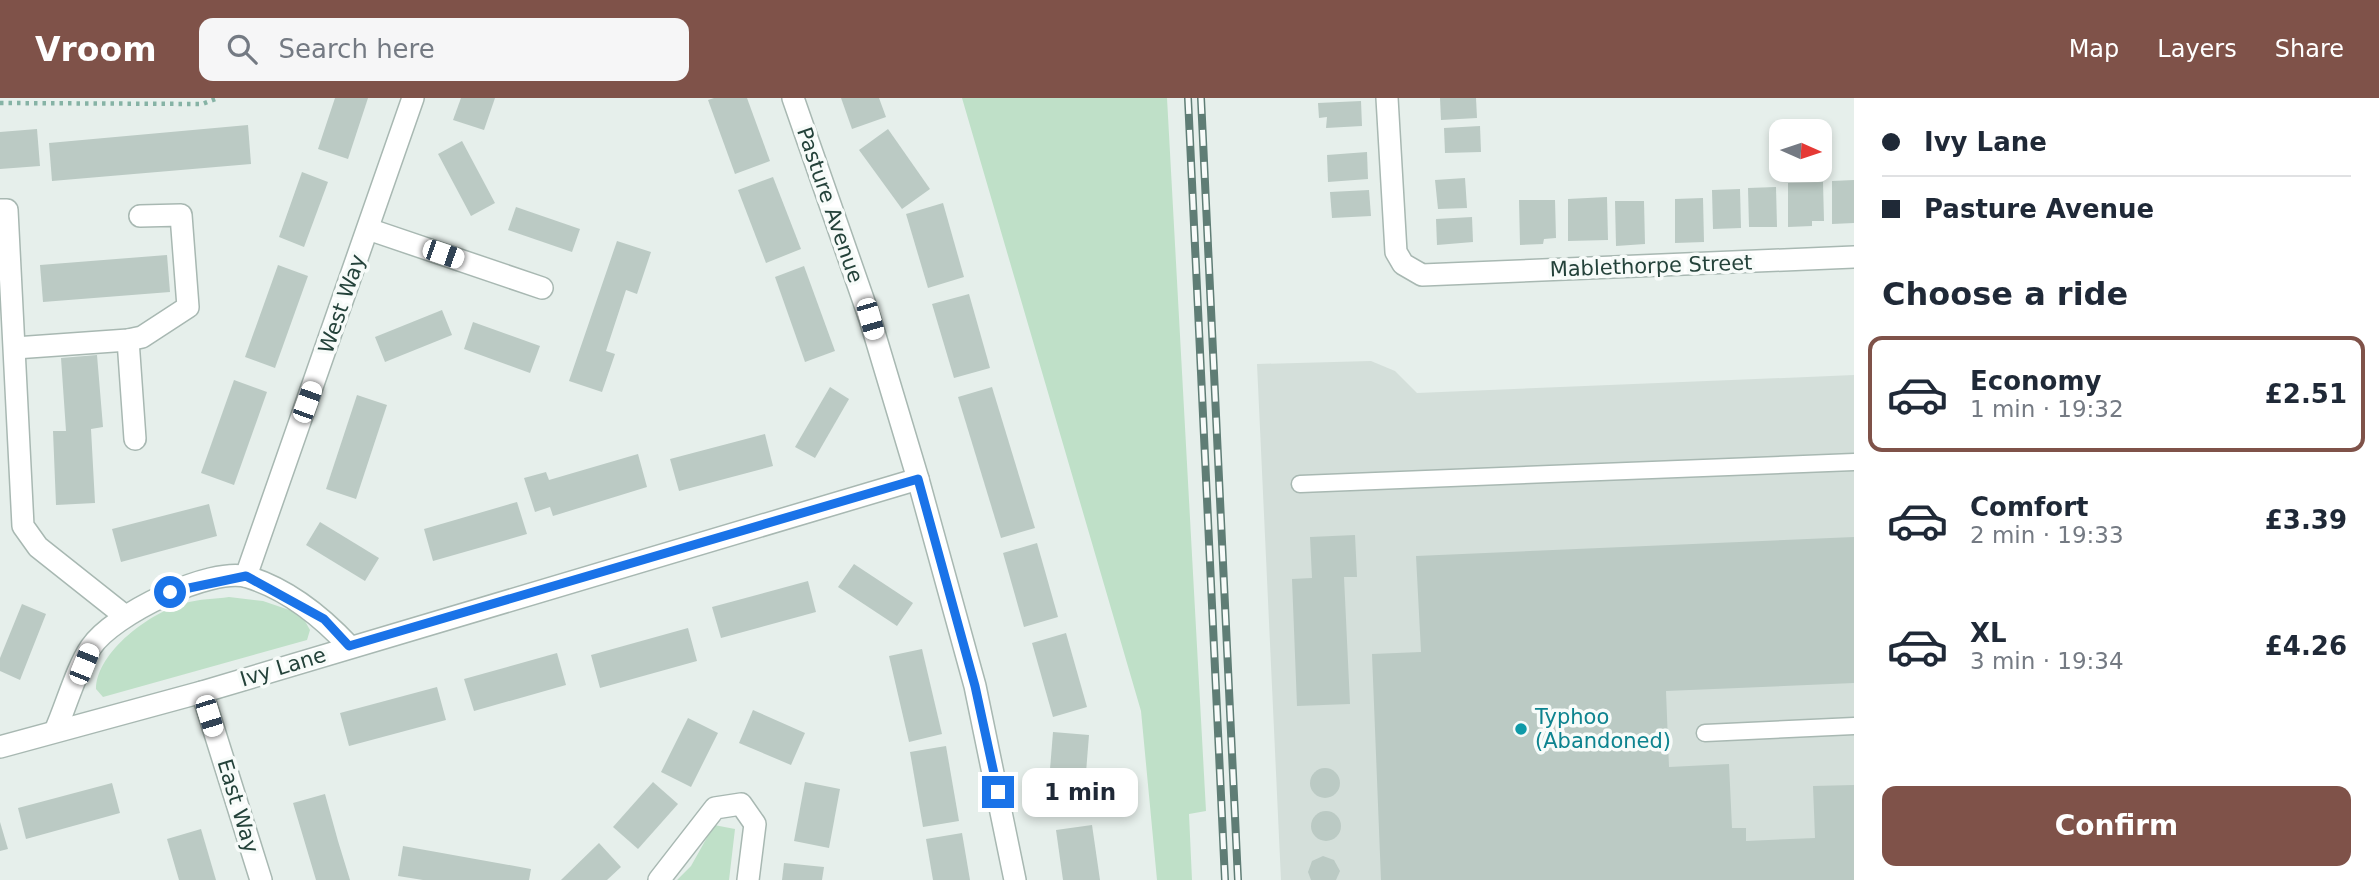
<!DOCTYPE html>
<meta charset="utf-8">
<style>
body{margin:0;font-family:"DejaVu Sans",sans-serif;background:#f6f6f7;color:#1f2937;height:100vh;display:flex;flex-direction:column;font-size:26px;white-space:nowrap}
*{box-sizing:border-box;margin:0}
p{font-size:23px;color:#747a83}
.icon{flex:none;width:38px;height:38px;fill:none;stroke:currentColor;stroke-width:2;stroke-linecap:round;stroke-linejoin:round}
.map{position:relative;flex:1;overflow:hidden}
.panel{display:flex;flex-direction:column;background:#fff;width:525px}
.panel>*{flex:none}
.guide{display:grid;align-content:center;height:154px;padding:0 28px;background:#fff}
.needle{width:46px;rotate:93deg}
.fabs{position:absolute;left:1769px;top:21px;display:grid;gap:14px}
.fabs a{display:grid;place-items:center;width:63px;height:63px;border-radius:14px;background:#fff;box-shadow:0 4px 10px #0003;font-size:35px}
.end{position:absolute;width:32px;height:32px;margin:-16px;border:9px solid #1a73e8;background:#fff;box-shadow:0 0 0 4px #fff}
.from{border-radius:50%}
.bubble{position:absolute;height:49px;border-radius:14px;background:#fff;box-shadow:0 4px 10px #0003;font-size:23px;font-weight:700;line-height:49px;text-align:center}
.car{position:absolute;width:21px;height:42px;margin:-21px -10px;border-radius:9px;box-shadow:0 0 5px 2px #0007;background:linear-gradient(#fff 24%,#345 0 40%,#fff 0 76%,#345 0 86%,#fff 0)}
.guide b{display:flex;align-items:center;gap:24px;height:66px;font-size:26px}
.guide b+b{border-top:2px solid #e0e1e3}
.guide i{width:18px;height:18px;background:#1f2937}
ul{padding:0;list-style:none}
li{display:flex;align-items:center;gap:21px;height:116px;margin:0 14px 10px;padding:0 14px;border:4px solid transparent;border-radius:14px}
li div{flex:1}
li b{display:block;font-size:26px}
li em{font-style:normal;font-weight:700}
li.current{border-color:#7f5249}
li>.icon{width:63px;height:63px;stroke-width:1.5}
h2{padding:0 28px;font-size:32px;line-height:84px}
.action{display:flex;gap:14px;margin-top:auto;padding:14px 28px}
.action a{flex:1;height:80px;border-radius:14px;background:#7f5249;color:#fff;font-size:28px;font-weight:700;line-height:80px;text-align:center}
header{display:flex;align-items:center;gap:42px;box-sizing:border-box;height:98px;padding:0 35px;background:#7f5249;color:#fff}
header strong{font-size:33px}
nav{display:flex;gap:38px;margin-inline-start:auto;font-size:24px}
.search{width:490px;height:63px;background:#f6f6f7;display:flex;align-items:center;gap:18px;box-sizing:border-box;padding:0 24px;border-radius:14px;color:#747a83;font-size:26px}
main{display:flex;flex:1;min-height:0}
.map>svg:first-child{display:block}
.built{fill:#d4dfda}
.green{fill:#bfe0c8}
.building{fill:#bbcac4}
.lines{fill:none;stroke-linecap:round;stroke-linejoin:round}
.service-casing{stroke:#a8b8b2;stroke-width:19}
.minor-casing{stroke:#a8b8b2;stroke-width:24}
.path{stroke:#86b3a5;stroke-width:4.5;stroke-dasharray:3.5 5;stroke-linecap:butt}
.service{stroke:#fff;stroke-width:16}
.minor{stroke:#fff;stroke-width:21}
.rail-casing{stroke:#5f7d75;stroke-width:8}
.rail{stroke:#f7fbf9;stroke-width:5;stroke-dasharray:16;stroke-linecap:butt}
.route{stroke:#1a73e8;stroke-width:9}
.culture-dot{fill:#0f9aa8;stroke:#f7fbf9;stroke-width:2.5}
.labels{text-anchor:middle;stroke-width:7;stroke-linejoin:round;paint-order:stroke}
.street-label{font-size:21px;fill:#24423a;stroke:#f7fbf9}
.culture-label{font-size:21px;fill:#0d838f;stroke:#f7fbf9;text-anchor:start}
</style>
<header>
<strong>Vroom</strong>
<div class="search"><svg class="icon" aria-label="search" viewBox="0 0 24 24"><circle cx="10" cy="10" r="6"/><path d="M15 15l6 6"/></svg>Search here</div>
<nav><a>Map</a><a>Layers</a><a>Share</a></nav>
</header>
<main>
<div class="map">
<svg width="1854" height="782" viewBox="0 0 1854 782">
<rect width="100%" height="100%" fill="#e6efeb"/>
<polygon class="built" points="1371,263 1395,273 1417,295 1854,277 1854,782 1281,782 1257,266"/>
<g class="green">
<polygon points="962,0 1167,0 1206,713 1189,716 1192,782 1157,782 1141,613"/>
<path d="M229,499L263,503L301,516L310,532L307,542L103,599L96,591C97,553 151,514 185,505C199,501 215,501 229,499Z"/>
<polygon points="714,727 735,731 729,782 677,782 691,768"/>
</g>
<g class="building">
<polygon points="335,0 368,0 348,61 318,51"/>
<polygon points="461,0 495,0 484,32 453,22"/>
<polygon points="714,0 747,0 770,63 735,76 708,2"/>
<polygon points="841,0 879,0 886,19 852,31"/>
<polygon points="1440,0 1476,0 1477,20 1441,22"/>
<polygon points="1361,3 1362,28 1326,30 1327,19 1319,20 1318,5"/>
<polygon points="248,27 251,66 52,83 49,45"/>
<polygon points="1480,28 1481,54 1445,55 1444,30"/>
<polygon points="37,31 40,68 0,71 0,34"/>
<polygon points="888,31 930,91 902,111 859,52"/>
<polygon points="462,43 495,105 471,118 438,56"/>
<polygon points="1367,54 1368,81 1328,84 1327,57"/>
<polygon points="302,74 328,84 304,149 279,139"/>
<polygon points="773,79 801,151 766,165 738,92"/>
<polygon points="1465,80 1467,110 1438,111 1435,82"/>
<polygon points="1854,82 1854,125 1832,126 1832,83"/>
<polygon points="1823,84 1824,123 1812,123 1812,128 1788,129 1788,85"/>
<polygon points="1776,89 1777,129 1749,129 1748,90"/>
<polygon points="1740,91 1741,130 1713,131 1712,92"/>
<polygon points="1369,92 1371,118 1332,120 1330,94"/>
<polygon points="1607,99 1608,142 1568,143 1568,101"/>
<polygon points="1703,100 1704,144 1675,145 1675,101"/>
<polygon points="1519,102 1555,102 1556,140 1544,141 1543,146 1520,147"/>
<polygon points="1615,103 1644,103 1645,146 1616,148"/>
<polygon points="943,105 964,179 928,190 906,116"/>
<polygon points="516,109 580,131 572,154 508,132"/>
<polygon points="1472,119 1473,144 1437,147 1436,121"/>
<polygon points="617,143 651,154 637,196 626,192 606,253 615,256 602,294 569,283"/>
<polygon points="167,157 170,194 43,204 40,167"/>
<polygon points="278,167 308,178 275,270 245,259"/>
<polygon points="804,168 835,253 805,264 775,179"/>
<polygon points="969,196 990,270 954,280 932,206"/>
<polygon points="442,212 452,237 385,264 375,239"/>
<polygon points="473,224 540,248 530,275 464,251"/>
<polygon points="97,257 103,329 91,331 95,405 56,407 53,333 66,333 61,260"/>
<polygon points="234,282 267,294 234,387 201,375"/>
<polygon points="830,289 849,301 815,360 795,349"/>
<polygon points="992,289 1035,430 1001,440 958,299"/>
<polygon points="357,297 387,307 356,401 326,391"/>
<polygon points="765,336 773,368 679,393 670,361"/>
<polygon points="638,356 647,389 553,418 550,409 535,414 524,380 546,374 549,382"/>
<polygon points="517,404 527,436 433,463 424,431"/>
<polygon points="209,406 217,438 121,464 112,431"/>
<polygon points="320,424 379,460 365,483 306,447"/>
<polygon points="1355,437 1357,479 1344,479 1350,606 1297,608 1292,481 1312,480 1310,439"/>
<polygon points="1854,439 1854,585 1666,593 1669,669 1729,666 1732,730 1746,730 1746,743 1815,740 1813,688 1854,687 1854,782 1381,782 1372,556 1421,554 1416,458"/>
<polygon points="1037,445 1058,519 1024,529 1003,455"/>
<polygon points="854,466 913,505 897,528 838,489"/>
<polygon points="808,483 816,514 721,540 712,509"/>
<polygon points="22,506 46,516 20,582 0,573 0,560"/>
<polygon points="688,530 697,563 600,590 591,557"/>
<polygon points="1066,535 1087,609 1053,619 1032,545"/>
<polygon points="922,551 942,636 909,644 889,558"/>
<polygon points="557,555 566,587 474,613 464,581"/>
<polygon points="437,589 446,622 349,648 340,615"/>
<polygon points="753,612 805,635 791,667 739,645"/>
<polygon points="688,620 718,635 691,689 661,674"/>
<polygon points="1053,634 1089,637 1083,712 1047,709"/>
<polygon points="946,648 959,723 923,729 910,654"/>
<circle cx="1325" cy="685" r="15"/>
<polygon points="653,684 678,706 638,751 613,729"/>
<polygon points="805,684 840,691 829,750 794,743"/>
<polygon points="112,685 120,715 26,741 18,710"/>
<polygon points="325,696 338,743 350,782 316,782 293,705"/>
<circle cx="1326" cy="728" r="15"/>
<polygon points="0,724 8,751 0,753"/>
<polygon points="1092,727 1100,782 1063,782 1056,732"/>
<polygon points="201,731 216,782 179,782 167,741"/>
<polygon points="962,735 970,782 933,782 926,741"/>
<polygon points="599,745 621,769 607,782 561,782"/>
<polygon points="403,748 531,771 529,782 423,782 398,778"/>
<polygon points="1323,758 1334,762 1340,773 1336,782 1311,782 1308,774 1312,763"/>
<polygon points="784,765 824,769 822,782 782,782"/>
</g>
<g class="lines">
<defs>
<g id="service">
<polyline points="1300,386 1854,364"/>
<polyline points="1705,635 1854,628"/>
</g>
<g id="minor">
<polyline points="793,0 870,221 918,381 975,588 1015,782"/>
<polyline points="1387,0 1396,154 1403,166 1422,177 1854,159"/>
<polyline points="0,112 7,112 23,428 38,449 125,518"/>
<polyline points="368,131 542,190"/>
<polyline points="128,242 135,341"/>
<polyline points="15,250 128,242 142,239 188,209 181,117 140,118"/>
<polyline points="246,478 413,0"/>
<polyline points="202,594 261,782"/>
<path d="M55,633C66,609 76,571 91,549C112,517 211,468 248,479C287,491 322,519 349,548"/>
<polyline points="0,649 202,594 918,381"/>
<polyline points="659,782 715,710 741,706 755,726 748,782"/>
</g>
</defs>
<use href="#service" class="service-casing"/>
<use href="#minor" class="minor-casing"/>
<polyline class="path" points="0,5 202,6 218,0"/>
<use href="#service" class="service"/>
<use href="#minor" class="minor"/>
<defs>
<g id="rail">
<polyline points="1188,0 1225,782"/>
<polyline points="1201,0 1238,782"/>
</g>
</defs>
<use href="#rail" class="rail-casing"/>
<use href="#rail" class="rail"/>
</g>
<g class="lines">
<polyline class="route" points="170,494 246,478 324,521 349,548 918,381 975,588 998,694"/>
</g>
<circle class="culture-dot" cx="1521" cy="631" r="7"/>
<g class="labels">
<g class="street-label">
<text transform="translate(830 107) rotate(71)" y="7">Pasture Avenue</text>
<text transform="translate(1651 168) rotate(-2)" y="7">Mablethorpe Street</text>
<text transform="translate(342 206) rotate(-71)" y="7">West Way</text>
<text transform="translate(283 569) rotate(-17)" y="7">Ivy Lane</text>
<text transform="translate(238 708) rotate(73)" y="7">East Way</text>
</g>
<g class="culture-label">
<text x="1535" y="626">Typhoo<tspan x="1535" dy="24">(Abandoned)</tspan></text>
</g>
</g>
</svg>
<div class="fabs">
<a><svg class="needle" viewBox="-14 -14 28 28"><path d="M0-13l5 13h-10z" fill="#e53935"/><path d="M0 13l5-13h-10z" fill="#747a83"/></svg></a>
</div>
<i class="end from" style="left:170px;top:494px"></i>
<i class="end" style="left:998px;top:694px"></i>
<div class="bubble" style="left:1022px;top:670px;width:116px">1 min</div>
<i class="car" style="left:443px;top:156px;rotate:109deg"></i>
<i class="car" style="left:870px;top:221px;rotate:164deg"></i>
<i class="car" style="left:307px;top:304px;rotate:20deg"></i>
<i class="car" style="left:84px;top:566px;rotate:22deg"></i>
<i class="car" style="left:209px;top:618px;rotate:163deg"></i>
</div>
<section class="panel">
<div class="guide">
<b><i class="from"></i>Ivy Lane</b>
<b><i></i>Pasture Avenue</b>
</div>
<h2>Choose a ride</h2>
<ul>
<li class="current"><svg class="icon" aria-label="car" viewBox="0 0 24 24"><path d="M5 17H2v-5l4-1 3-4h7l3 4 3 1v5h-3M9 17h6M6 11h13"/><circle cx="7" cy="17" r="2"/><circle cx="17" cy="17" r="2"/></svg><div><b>Economy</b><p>1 min · 19:32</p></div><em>£2.51</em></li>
<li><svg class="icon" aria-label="car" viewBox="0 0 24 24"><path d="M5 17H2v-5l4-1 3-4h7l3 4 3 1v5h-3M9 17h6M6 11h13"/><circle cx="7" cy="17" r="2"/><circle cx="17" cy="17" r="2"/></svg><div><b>Comfort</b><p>2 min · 19:33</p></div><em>£3.39</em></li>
<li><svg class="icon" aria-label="car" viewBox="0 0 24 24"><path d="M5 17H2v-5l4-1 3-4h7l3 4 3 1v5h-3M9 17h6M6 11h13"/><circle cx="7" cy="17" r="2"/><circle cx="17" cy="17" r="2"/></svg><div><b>XL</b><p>3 min · 19:34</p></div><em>£4.26</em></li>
</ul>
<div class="action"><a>Confirm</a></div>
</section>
</main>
